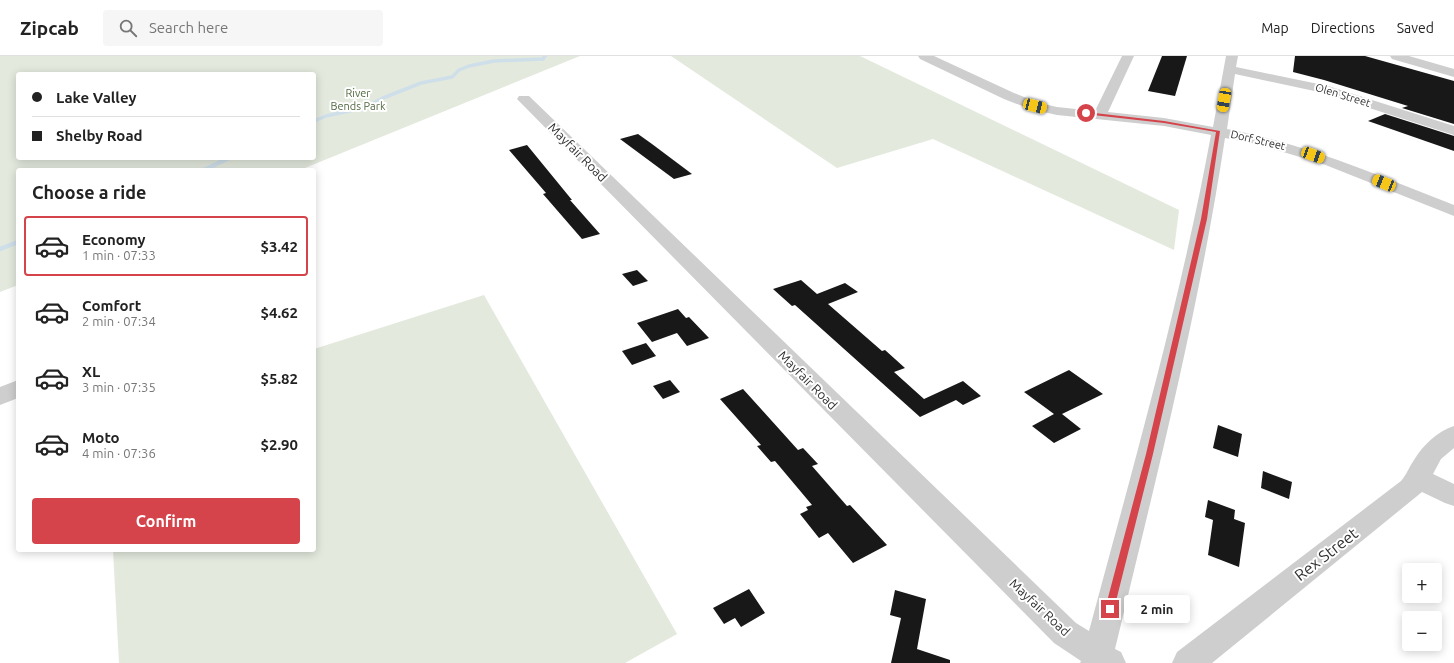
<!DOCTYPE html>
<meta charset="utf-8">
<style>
body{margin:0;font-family:Ubuntu,sans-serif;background:#f6f6f6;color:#222;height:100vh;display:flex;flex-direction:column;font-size:15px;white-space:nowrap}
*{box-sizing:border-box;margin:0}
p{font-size:13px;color:#767676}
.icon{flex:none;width:22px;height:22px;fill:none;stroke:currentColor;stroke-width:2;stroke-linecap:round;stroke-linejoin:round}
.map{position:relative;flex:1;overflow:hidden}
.sheet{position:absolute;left:16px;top:112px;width:300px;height:384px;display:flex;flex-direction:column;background:#fff;border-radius:4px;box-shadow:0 2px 10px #0003}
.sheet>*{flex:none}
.banner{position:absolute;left:16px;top:16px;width:300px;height:88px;border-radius:4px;box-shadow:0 2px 10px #0003;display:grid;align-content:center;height:88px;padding:0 16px;background:#fff}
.buttons{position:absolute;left:1402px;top:507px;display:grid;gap:8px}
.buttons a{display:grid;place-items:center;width:40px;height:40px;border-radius:4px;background:#fff;box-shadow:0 2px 10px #0003;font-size:20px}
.end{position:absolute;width:18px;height:18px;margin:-9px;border:5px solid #d6444b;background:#fff;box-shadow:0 0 0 2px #fff}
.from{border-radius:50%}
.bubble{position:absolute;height:28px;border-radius:4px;background:#fff;box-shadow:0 2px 10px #0003;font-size:13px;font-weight:700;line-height:28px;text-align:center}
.car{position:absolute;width:12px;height:24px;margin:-12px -6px;border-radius:5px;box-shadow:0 0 3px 1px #0007;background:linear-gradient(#f5c518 24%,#345 0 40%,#f5c518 0 76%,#345 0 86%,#f5c518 0)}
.banner b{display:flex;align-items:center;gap:14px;height:38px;font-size:15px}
.banner b+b{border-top:1px solid #e0e0e0}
.banner i{width:10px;height:10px;background:#222}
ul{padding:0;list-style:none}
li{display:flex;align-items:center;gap:12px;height:60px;margin:0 8px 6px;padding:0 8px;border:2px solid transparent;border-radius:4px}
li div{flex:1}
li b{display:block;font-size:15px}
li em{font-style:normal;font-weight:700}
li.on{border-color:#d6444b}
li>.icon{width:36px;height:36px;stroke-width:1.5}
h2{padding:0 16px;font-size:18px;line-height:48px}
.action{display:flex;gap:8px;margin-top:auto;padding:8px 16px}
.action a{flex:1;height:46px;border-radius:4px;background:#d6444b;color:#fff;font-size:16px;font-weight:700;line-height:46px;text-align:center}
header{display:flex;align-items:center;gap:24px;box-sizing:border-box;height:56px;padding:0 20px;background:#fff;border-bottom:1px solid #e0e0e0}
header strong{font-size:19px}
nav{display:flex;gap:22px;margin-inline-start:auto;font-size:14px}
.search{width:280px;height:36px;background:#f6f6f6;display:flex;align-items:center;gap:10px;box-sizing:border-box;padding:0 14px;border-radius:4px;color:#767676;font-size:15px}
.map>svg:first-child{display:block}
.green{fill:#e3e9dd;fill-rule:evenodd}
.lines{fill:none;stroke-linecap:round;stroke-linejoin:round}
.stream-far1{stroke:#cfdfea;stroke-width:3.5}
.stream{stroke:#cfdfea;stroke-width:4.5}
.building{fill:#181818}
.minor{fill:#cecece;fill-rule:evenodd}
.route{fill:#d6444b}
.labels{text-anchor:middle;stroke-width:4;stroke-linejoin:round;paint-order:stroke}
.far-park-label{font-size:11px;fill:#536942;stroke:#fff}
.far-street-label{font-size:11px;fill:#313131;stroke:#fff}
.street-label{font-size:13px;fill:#313131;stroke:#fff}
.near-street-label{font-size:16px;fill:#313131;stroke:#fff}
</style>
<header>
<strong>Zipcab</strong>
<div class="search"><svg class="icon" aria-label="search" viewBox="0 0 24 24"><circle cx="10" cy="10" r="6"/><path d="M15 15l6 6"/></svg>Search here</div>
<nav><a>Map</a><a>Directions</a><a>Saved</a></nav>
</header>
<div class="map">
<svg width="1454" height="607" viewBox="0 0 1454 607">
<rect width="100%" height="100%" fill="#fff"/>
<g class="green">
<path d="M0,0H580L300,114H18V229L0,236ZM18,18H314V102H18Z"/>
<polygon points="671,0 860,0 1179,154 1174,194 933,83 837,112"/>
<polygon points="484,239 677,578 625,607 119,607 113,494 314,494 314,293"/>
</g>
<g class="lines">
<polyline class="stream-far1" points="314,65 326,60 363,52 383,42 421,27 452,21 459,14 469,10 494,5 543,3 545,0"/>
<g class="stream">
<polyline points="204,114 229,102"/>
<polyline points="0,193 18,186"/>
</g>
</g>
<g class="building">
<polygon points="1162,0 1187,0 1175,40 1148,35"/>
<polygon points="1295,0 1365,0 1454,25 1454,68 1402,52 1408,50 1324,24 1293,16"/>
<polygon points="1385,58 1454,80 1454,95 1368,65"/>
<polygon points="638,78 652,88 692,118 674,123 620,83"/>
<polygon points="527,89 572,144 570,144 600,178 582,183 543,138 546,137 509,94"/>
<polygon points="637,214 648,225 633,230 622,218"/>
<polygon points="801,224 817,238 845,227 858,236 828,248 882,295 885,294 905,312 894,316 924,343 963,325 981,340 963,349 956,344 920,361 795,249 792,250 773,233"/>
<polygon points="678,253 686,262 689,261 709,282 687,290 677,277 652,286 637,267"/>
<polygon points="646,287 656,300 632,309 622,295"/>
<polygon points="1069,314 1103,338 1062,358 1081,373 1054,387 1032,370 1054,358 1024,336"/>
<polygon points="670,324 680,336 663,343 653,330"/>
<polygon points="743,333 798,394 803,392 818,408 812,410 847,450 850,449 887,489 853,507 828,477 819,482 800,458 808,454 806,451 812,449 775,405 771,406 757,390 761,389 720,343"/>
<polygon points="1218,369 1242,378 1238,401 1213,392"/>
<polygon points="1263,415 1292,426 1289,443 1261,432"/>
<polygon points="1208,444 1235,454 1234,463 1245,467 1239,511 1208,499 1213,464 1205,461"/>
<polygon points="749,533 765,557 741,571 735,562 724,568 713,552"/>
<polygon points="895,534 926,543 917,593 950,604 950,607 891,607 901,562 890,559"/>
</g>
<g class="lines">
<g class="minor">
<path d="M918,0H934L1014,37L1039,47L1057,51L1095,55L1122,0H1134L1108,56L1164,62L1213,71L1226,0H1238L1236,11L1328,30L1454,70V79L1319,36L1235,18L1227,73C1306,88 1379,120 1454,149V160L1323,108L1257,88L1225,82C1199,254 1156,423 1115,593L1121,596L1126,607H1080L1081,605L1054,587L517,43L519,40H529L1076,567L1089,575C1133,411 1180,247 1211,79L1164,70L1057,59L1030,53L1004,43L920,3Z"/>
<polygon points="1390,0 1409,0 1454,13 1454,21 1392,3"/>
<polygon points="18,324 18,342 0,349 0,331"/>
<path d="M1454,370V392L1441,403L1433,418L1454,428V450L1445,447L1422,436L1212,607H1172L1177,596L1401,425C1407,418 1409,411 1414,404C1423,389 1438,375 1454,370Z"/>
</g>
</g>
<polygon class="route" points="1086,56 1164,65 1220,75 1207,163 1153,398 1114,553 1113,555 1110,557 1107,555 1105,553 1146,398 1201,163 1216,76 1164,67 1084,58"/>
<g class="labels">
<g class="far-park-label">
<text x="358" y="41">River<tspan x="358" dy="13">Bends Park</tspan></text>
</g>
<g class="far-street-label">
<text transform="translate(1343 39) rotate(17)" y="4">Olen Street</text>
<text transform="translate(1258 84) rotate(13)" y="4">Dorf Street</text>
</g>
<g class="street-label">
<text transform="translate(578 96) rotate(45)" y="5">Mayfair Road</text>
<text transform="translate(808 324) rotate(45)" y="5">Mayfair Road</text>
<text transform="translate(1040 551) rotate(43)" y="5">Mayfair Road</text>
</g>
<g class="near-street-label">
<text transform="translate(1326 498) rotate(-38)" y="6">Rex Street</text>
</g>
</g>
</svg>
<div class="buttons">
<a>+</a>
<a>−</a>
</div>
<i class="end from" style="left:1086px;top:57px"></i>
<i class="end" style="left:1110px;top:553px"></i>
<div class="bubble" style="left:1124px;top:539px;width:66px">2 min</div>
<i class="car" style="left:1224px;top:44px;rotate:190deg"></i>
<i class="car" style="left:1035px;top:50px;rotate:104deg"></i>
<i class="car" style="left:1313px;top:99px;rotate:110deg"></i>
<i class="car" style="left:1384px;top:127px;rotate:292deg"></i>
<div class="banner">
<b><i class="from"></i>Lake Valley</b>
<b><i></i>Shelby Road</b>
</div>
<section class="sheet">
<h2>Choose a ride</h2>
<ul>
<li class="on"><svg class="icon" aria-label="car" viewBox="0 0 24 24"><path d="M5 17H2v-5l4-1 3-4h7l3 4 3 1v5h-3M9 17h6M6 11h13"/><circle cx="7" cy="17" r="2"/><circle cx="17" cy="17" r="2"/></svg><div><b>Economy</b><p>1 min · 07:33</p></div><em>$3.42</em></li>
<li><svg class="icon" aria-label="car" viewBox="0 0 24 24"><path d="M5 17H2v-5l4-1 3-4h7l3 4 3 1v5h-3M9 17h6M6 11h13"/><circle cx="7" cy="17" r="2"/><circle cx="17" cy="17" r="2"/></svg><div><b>Comfort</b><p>2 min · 07:34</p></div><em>$4.62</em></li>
<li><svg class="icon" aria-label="car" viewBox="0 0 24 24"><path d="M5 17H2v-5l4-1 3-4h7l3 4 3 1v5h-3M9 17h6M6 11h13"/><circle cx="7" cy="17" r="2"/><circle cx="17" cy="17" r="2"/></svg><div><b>XL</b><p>3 min · 07:35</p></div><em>$5.82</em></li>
<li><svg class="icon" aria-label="car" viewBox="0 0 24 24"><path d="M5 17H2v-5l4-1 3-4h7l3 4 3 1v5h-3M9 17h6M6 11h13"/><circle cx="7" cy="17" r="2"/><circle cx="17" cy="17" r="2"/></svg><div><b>Moto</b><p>4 min · 07:36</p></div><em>$2.90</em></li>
</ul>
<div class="action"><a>Confirm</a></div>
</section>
</div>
